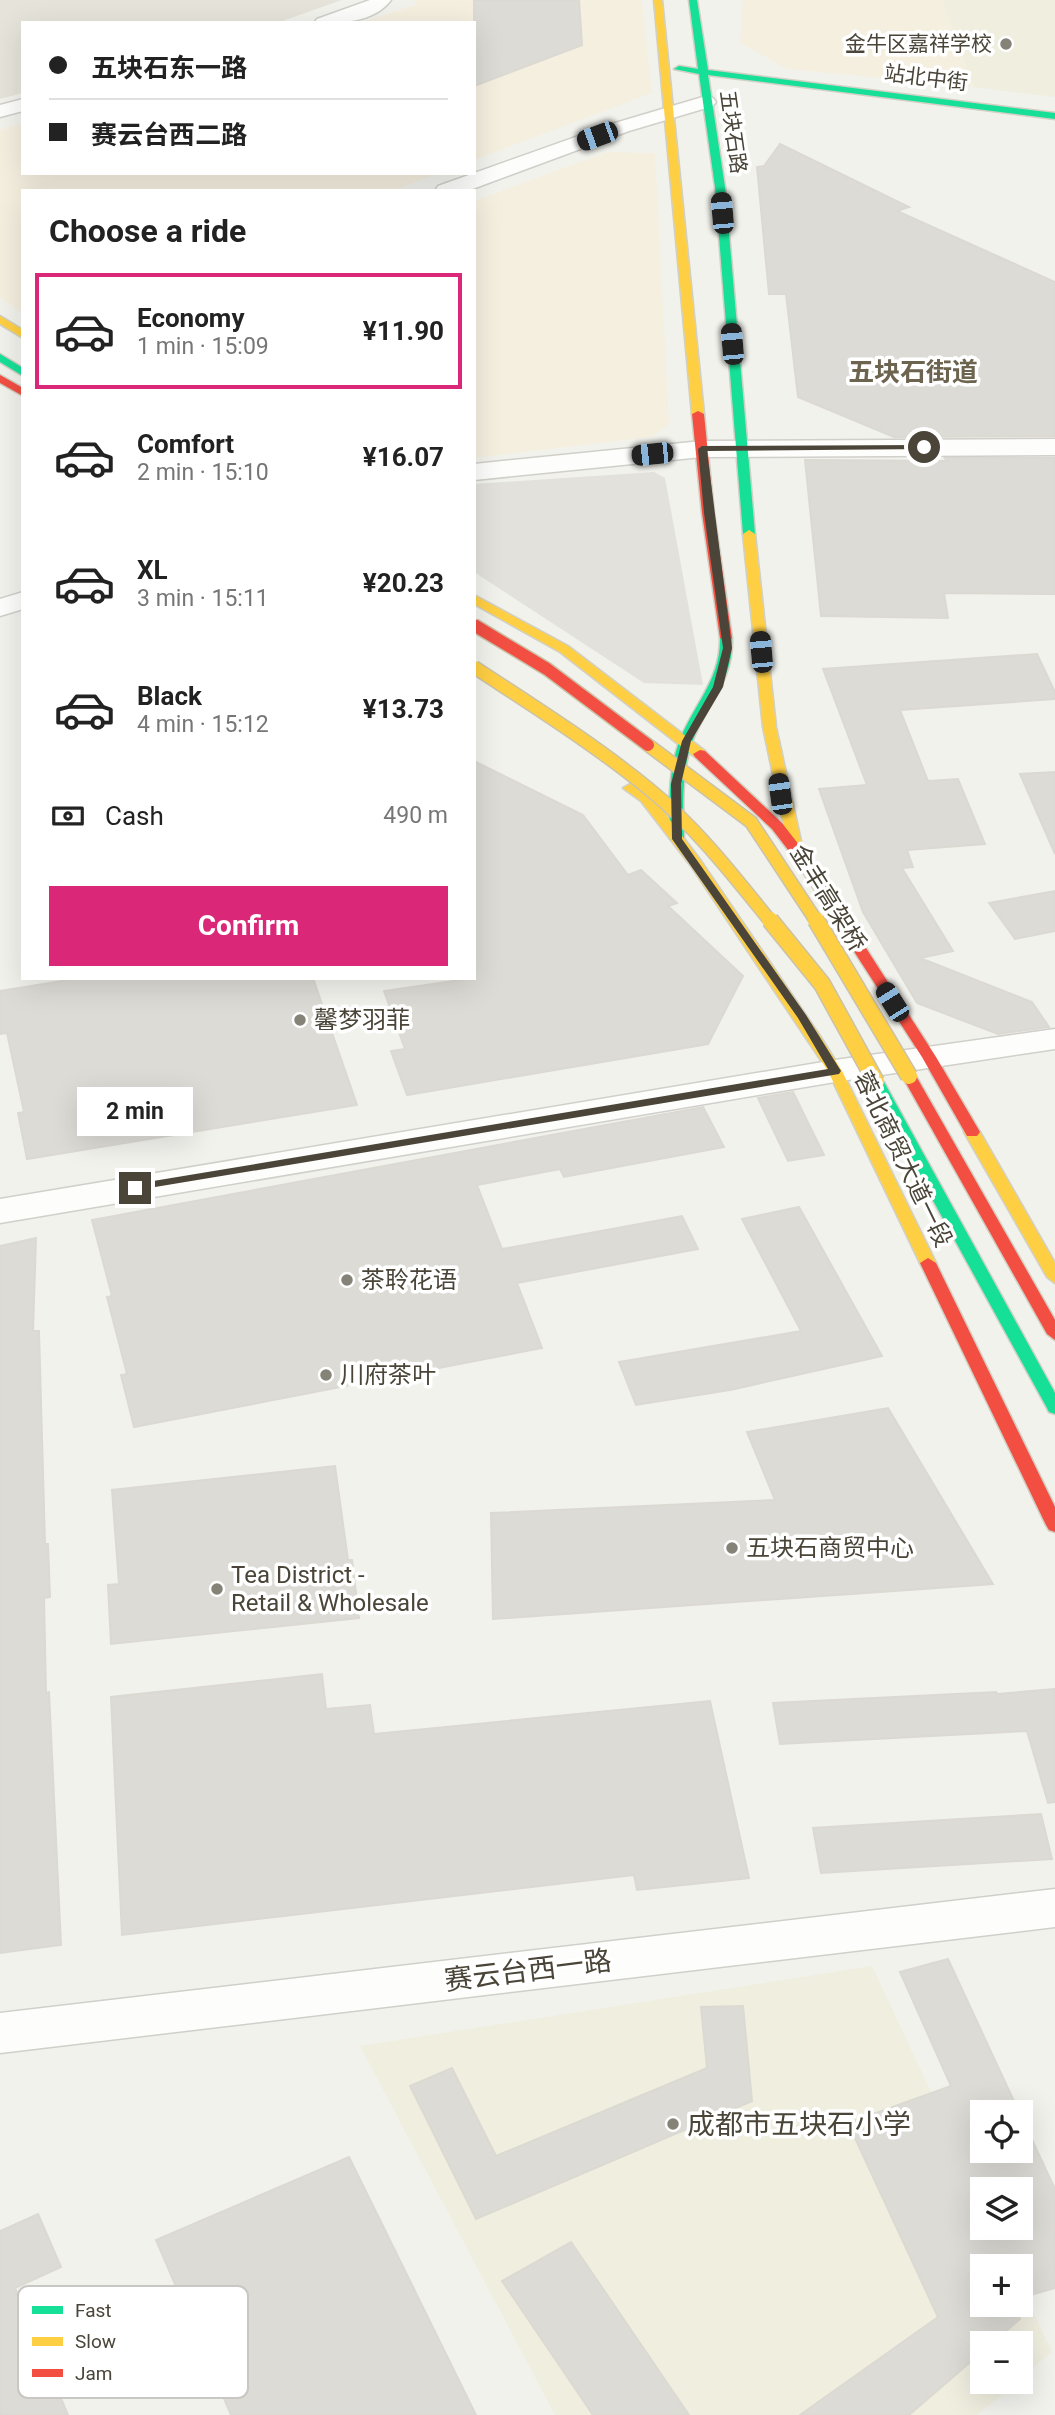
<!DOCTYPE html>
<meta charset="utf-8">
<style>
body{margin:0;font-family:Roboto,"Noto Sans SC",sans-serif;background:#f2f2f2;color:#222;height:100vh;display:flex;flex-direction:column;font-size:26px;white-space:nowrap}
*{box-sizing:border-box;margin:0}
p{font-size:23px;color:#767676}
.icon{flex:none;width:38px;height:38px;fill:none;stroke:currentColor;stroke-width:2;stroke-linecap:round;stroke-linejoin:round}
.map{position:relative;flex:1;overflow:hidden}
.side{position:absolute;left:21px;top:189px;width:455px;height:791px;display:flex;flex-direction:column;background:#fff;border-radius:0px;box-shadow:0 7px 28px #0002}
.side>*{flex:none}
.hud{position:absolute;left:21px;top:21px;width:455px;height:154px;border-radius:0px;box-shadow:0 7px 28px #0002;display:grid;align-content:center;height:154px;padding:0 28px;background:#fff}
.tools{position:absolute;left:970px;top:2100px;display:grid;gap:14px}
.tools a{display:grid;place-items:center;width:63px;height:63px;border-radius:0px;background:#fff;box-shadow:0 7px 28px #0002;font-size:35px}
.end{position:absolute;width:32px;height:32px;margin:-16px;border:9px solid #4a4538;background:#fff;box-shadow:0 0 0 4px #fff}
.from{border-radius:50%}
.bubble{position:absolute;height:49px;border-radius:0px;background:#fff;box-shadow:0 7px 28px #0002;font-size:23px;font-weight:700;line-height:49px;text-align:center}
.car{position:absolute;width:21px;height:42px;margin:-21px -10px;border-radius:9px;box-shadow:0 0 5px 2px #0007;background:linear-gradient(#222 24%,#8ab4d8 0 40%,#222 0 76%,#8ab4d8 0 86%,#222 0)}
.hud b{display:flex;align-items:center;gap:24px;height:66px;font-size:26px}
.hud b+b{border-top:2px solid #e0e0e0}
.hud i{width:18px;height:18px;background:#222}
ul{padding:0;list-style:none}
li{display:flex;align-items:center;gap:21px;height:116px;margin:0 14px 10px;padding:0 14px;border:4px solid transparent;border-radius:0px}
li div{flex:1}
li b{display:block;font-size:26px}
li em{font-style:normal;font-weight:700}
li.current{border-color:#db2777}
li>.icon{width:63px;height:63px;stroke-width:1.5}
h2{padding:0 28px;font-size:32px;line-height:84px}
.pay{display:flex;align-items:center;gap:18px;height:77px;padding:0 28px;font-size:26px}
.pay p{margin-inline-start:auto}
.primary-button{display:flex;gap:14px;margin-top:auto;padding:14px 28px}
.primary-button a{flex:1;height:80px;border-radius:0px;background:#db2777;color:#fff;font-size:28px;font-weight:700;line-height:80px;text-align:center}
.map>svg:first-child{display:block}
.residential{fill:#e6e4da}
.commercial{fill:#f5efe0}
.education{fill:#f0eedf}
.parking{fill:#e2e1dc}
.building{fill:#dcdbd5;stroke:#dbd9d2;stroke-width:2;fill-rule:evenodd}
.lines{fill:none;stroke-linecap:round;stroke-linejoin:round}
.street-casing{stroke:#d0cfca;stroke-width:3}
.fast-casing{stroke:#d2d0c4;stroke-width:3}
.slow-casing{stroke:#d2d0c4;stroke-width:3}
.jam-casing{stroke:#d2d0c4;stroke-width:3}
.street{fill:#fdfdfc;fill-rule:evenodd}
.fast{fill:#16e098;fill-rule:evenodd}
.slow{fill:#ffcf43;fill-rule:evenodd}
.jam{fill:#f24e42;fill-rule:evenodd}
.slow-bridge-far1-casing{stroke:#cac2a8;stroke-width:15;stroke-linecap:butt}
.slow-bridge-casing{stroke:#cac2a8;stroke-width:19;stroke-linecap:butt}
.jam-bridge-casing{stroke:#cac2a8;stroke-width:15;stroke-linecap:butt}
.slow-bridge-far1{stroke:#ffcf43;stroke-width:12}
.slow-bridge{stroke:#ffcf43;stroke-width:16}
.jam-bridge{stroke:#f24e42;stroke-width:12}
.route{fill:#4a4538}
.poi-dot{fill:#858277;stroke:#fff;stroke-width:2.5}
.labels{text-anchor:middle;stroke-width:7;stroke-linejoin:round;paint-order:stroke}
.far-poi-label{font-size:21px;fill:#4a4538;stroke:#fff;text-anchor:end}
.far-street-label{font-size:21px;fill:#4a4538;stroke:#fff}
.street-label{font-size:24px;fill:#4a4538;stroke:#fff}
.poi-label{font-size:24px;fill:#4a4538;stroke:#fff;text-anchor:start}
.far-district-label{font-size:26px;font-weight:bold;fill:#6d644f;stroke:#fff}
.near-street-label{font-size:28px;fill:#4a4538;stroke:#fff}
.near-poi-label{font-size:28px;fill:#4a4538;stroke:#fff;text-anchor:start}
.key{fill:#fff;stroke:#c9c7c3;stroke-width:2}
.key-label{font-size:19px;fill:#4a4538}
</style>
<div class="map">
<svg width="1055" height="2415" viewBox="0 0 1055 2415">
<rect width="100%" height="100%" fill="#f2f2ed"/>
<polygon class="residential" points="0,0 342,0 277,23 23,23 23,93 0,99"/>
<g class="commercial">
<polygon points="416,0 642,0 652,93 474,160 474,23 358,23 416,5"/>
<polygon points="743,0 942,0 974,87 787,69 740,43"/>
<polygon points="23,123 23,173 439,173 392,191 23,191 23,314 0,298 0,130"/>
<polygon points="607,152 655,153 669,424 651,437 474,458 474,201"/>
</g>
<g class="education">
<polygon points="942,0 1055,0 1055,97 974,87"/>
<polygon points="872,1966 982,2201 982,2228 994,2228 1012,2266 982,2266 982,2305 1020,2305 1020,2284 1052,2352 1020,2379 1020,2343 982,2343 982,2382 1017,2382 977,2415 555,2415 360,2046"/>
</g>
<polygon class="parking" points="654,472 665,478 703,685 644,683 474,572 474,484"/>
<g class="building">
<polygon points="474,0 579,0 582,45 474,86"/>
<polygon points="780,144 909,207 897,211 1055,282 1055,436 894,437 798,397 786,294 769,294 757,167 764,166"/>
<polygon points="944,458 1055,458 1055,594 944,593 948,618 821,616 805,460 950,461"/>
<polygon points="1037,654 1055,692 1055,699 900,710 928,781 958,779 985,844 907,850 913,867 902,868 953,951 920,958 1032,1002 1049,1027 998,1034 917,1003 863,912 819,789 867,785 823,669"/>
<polygon points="474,761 583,815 628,875 641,870 677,903 668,906 743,976 708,1044 407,1095 391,1051 405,1049 384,991 474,978"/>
<polygon points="1055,772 1055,854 1020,774"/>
<polygon points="1055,891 1055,931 1015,939 989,903"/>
<polygon points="80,978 313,978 357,1105 27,1159 18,1113 24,1112 7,1033 0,1034 0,991"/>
<polygon points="793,1092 824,1155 788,1161 758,1098"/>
<polygon points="703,1107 724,1147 564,1177 560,1169 477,1185 502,1249 682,1216 698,1249 517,1283 542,1348 134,1427 121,1375 127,1374 107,1297 112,1296 92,1220"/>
<polygon points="799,1207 882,1356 730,1390 636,1405 619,1362 801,1331 742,1219"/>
<polygon points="36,1238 33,1331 39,1331 45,1544 48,1544 50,1597 44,1598 46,1693 49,1692 61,1945 0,1953 0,1246"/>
<polygon points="888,1408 993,1584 493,1619 491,1513 775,1500 747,1432"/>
<polygon points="335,1466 348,1560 352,1560 359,1618 111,1644 108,1585 119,1584 112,1490"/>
<polygon points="322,1674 326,1709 370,1705 374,1734 710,1701 749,1878 637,1890 634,1875 122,1935 111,1697"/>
<polygon points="1055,1689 1055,1802 1048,1803 1027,1731 780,1744 773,1703 996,1692 997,1694"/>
<polygon points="1041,1814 1052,1859 821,1873 813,1828"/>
<path d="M948,1959L1019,2112H982V2151H1020V2114L1055,2189V2288L1020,2298V2266H982V2305H1013L1020,2319L992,2343H982V2352L909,2415H800L938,2317L848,2123L951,2086L900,1972ZM982,2189H1020V2228H982Z"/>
<polygon points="743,2006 752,2101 476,2219 410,2086 452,2068 496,2156 707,2068 701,2007"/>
<polygon points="349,2157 476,2415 231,2415 156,2240"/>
<polygon points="38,2214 61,2267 15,2288 68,2415 0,2415 0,2231"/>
<polygon points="571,2242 689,2415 593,2415 502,2281"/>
</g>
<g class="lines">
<defs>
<g id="street">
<path d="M370,0H391C374,23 340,23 314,23L317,19Z"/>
<polygon points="706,96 713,98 716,102 713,106 629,131 467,191 435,191 438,186 615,123"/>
<polygon points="23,99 23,111 0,117 0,105"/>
<polygon points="1055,439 1055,455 702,457 474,480 474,464 702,441"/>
<polygon points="23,592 23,609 0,616 0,599"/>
<polygon points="1055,1029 1055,1049 835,1082 0,1223 0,1199 835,1060"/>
<polygon points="1055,1889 1055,1927 0,2053 0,2013"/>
</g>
<g id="fast">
<polygon points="689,0 697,0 708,70 1055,113 1055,119 708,75 725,187 755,534 749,538 743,534 715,187 699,74 674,69 679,66 698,69"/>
<polygon points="0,354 23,368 23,376 0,362"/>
<path d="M726,634L732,638C734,680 706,705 692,742C681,773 683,807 684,839L677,843L670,839C669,807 668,773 679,742C693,705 721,680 720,638Z"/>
<polygon points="876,1077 884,1082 1055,1393 1055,1414 1049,1412 1047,1408 868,1082"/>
</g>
<g id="slow">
<polygon points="654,0 662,0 704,414 698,417 692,414"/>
<polygon points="0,316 23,330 23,338 0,324"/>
<polygon points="749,530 755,534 776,727 801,841 794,845 787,841 763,727 743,534"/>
<polygon points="474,595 568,646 705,751 705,757 695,757 560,652 474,604"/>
<polygon points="630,784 651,795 701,861 820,1036 842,1071 936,1263 934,1267 928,1268 920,1263 828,1071 691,866 641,801 623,788"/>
<polygon points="972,1127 980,1132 1055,1263 1055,1283 1047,1277 964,1132"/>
</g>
<g id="jam">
<polygon points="0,375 23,388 23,396 0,383"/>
<polygon points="698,411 704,414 714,513 732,638 726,642 720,638 702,513 692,414"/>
<polygon points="700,750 705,751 782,823 803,850 936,1057 980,1132 977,1136 967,1136 922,1057 792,855 772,829 695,757 693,754"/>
<polygon points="909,1071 916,1076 1055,1320 1055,1340 1047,1334 902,1076"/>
<polygon points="928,1258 936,1263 1055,1507 1055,1532 1049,1530 1046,1525 920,1263"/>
</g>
</defs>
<use href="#street" class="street-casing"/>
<use href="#fast" class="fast-casing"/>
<use href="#slow" class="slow-casing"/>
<use href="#jam" class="jam-casing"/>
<use href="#street" class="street"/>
<use href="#fast" class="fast"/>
<use href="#slow" class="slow"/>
<use href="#jam" class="jam"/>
<defs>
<g id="slow-bridge-far1">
<path d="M474,667C533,706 594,744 649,789C696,827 733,875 771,922"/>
<polyline points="648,745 751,822 817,922"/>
</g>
<g id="slow-bridge">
<polyline points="770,920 822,984 876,1082"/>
<polyline points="816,920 909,1076"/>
</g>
<polyline id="jam-bridge" points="474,625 547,669 648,745"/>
</defs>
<use href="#slow-bridge-far1" class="slow-bridge-far1-casing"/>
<use href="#slow-bridge" class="slow-bridge-casing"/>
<use href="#jam-bridge" class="jam-bridge-casing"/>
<use href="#slow-bridge-far1" class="slow-bridge-far1"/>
<use href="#slow-bridge" class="slow-bridge"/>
<use href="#jam-bridge" class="jam-bridge"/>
</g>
<polygon class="route" points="924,445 927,449 707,451 732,648 723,687 691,741 681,784 682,839 806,1015 841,1071 839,1074 131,1191 131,1186 135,1184 828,1069 798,1018 672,839 671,784 682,741 713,687 723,648 704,513 698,449 702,446"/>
<g class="poi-dot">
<circle cx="1006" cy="44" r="7"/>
<circle cx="300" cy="1020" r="7"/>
<circle cx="347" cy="1280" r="7"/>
<circle cx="326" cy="1375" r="7"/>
<circle cx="732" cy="1548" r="7"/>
<circle cx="217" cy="1589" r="7"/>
<circle cx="673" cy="2124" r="7"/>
</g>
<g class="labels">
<g class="far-poi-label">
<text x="992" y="51">金牛区嘉祥学校</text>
</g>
<g class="far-street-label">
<text transform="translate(926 78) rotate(7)" y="7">站北中街</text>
<text transform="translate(733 132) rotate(82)" y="7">五块石路</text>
</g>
<g class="street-label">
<text transform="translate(828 898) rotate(58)" y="8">金丰高架桥</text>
<text transform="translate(903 1159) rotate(64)" y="8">蓉北商贸大道一段</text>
</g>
<g class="poi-label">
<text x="314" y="1028">馨梦羽菲</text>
<text x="361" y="1288">茶聆花语</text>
<text x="340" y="1383">川府茶叶</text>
<text x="746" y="1556">五块石商贸中心</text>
<text x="231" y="1583">Tea District -<tspan x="231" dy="28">Retail &amp; Wholesale</tspan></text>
</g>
<g class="far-district-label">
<text x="913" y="381">五块石街道</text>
</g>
<g class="near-street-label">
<text transform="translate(528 1970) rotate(-7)" y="10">赛云台西一路</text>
</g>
<g class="near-poi-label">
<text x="687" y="2134">成都市五块石小学</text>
</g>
</g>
<rect x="18" y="2286" width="230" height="112" rx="10" class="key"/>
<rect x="32" y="2306" width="31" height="8" fill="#16e098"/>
<rect x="32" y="2337" width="31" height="9" fill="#ffcf43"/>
<rect x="32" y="2369" width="31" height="8" fill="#f24e42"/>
<g class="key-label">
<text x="75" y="2317">Fast</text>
<text x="75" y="2348">Slow</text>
<text x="75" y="2380">Jam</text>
</g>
</svg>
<div class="tools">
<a><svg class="icon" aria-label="locate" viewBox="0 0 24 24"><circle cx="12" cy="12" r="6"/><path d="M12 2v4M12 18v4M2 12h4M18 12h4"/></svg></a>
<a><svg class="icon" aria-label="layers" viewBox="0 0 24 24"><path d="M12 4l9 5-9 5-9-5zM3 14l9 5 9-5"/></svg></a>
<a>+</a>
<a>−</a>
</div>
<i class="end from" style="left:924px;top:447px"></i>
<i class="end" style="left:135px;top:1188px"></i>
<div class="bubble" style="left:77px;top:1087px;width:116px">2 min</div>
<i class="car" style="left:597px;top:136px;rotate:250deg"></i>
<i class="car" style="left:722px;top:213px;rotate:355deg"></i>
<i class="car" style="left:732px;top:344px;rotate:355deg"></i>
<i class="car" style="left:652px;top:454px;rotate:264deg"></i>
<i class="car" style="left:761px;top:652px;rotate:355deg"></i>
<i class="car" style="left:780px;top:794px;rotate:352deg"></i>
<i class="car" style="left:892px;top:1002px;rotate:328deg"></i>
<div class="hud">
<b><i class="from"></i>五块石东一路</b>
<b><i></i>赛云台西二路</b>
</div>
<section class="side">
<h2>Choose a ride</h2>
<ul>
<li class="current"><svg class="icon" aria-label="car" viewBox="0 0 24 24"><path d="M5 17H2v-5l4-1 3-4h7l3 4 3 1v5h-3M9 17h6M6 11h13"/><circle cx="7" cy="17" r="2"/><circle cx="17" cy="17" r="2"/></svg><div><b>Economy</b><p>1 min · 15:09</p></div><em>¥11.90</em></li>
<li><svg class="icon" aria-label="car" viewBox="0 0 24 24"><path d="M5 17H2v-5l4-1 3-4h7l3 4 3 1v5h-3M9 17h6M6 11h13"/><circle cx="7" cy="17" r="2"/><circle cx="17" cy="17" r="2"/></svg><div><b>Comfort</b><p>2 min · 15:10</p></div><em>¥16.07</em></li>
<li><svg class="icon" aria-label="car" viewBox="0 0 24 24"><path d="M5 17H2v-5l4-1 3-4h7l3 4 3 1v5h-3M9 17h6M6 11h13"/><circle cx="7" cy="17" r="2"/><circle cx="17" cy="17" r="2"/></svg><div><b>XL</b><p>3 min · 15:11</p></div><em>¥20.23</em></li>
<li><svg class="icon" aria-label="car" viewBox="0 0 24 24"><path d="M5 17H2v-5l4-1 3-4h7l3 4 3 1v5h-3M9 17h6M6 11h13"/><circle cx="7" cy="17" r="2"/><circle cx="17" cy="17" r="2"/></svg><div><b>Black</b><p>4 min · 15:12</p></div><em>¥13.73</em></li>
</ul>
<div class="pay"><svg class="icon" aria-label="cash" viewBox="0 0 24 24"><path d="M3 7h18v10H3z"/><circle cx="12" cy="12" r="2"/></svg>Cash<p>490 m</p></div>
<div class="primary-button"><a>Confirm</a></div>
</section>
</div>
